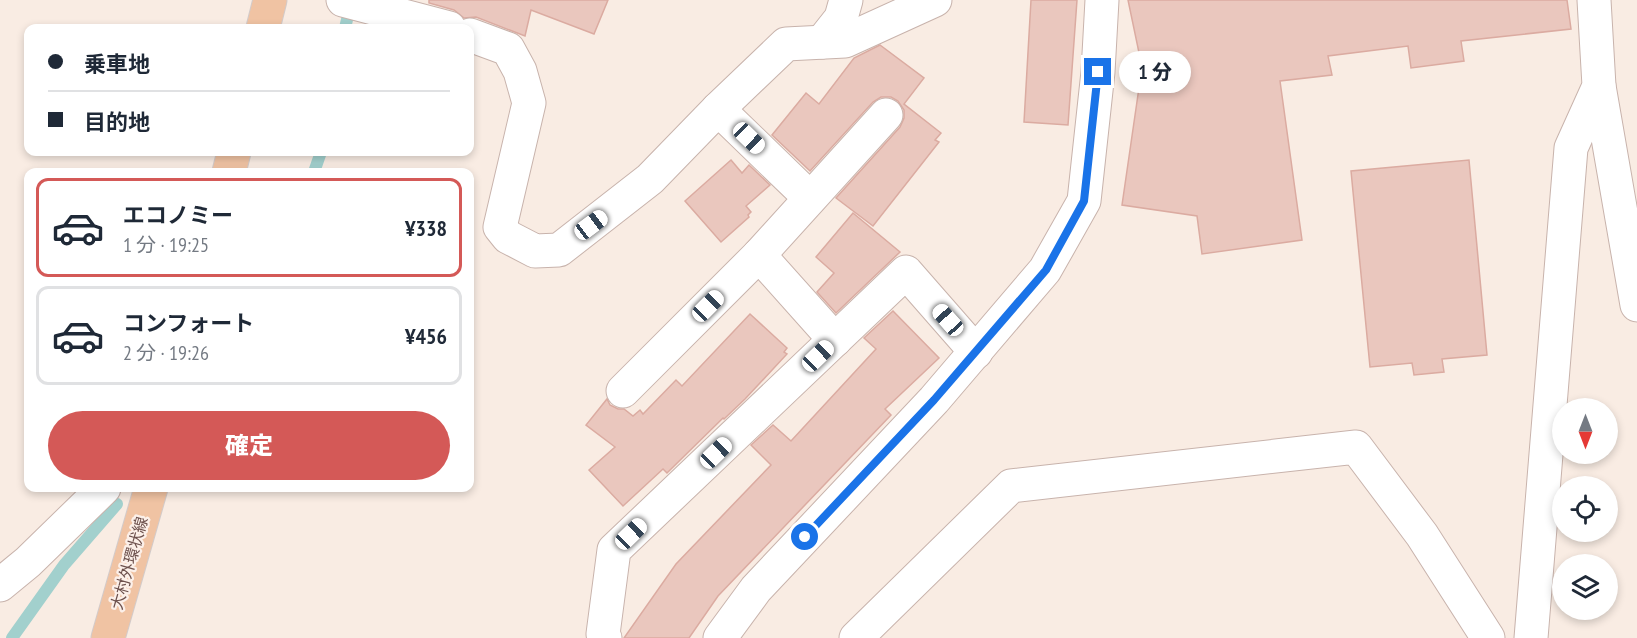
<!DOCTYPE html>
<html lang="ja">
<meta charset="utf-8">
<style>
body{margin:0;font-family:"PT Sans Narrow","Noto Sans JP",sans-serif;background:#f6f6f7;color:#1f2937;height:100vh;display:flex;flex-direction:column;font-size:22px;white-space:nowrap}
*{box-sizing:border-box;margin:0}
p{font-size:20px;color:#747a83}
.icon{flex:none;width:33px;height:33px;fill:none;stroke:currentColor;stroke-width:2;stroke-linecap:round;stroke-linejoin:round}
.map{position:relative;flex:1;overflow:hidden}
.details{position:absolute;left:24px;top:168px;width:450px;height:324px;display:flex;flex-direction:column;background:#fff;border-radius:12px;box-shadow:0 3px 9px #0003}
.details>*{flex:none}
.guide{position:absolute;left:24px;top:24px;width:450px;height:132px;border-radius:12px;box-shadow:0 3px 9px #0003;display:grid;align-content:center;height:132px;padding:0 24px;background:#fff}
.needle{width:39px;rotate:180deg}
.fabs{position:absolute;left:1552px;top:398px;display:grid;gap:12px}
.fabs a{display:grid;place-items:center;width:66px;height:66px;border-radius:50%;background:#fff;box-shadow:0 3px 9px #0003;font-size:30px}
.end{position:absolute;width:27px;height:27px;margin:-14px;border:8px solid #1a73e8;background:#fff;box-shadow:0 0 0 3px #fff}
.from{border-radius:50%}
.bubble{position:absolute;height:42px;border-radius:21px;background:#fff;box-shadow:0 3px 9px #0003;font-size:20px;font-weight:800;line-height:42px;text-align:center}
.car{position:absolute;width:18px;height:36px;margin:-18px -9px;border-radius:8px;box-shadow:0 0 4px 2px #0007;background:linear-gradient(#fff 24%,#345 0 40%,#fff 0 76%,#345 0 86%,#fff 0)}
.guide b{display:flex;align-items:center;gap:21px;height:57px;font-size:22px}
.guide b+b{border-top:2px solid #e0e1e3}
.guide i{width:15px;height:15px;background:#1f2937}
ul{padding:10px 0 0;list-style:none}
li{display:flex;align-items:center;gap:18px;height:99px;margin:0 12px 9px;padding:0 12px;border:3px solid #e0e1e3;border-radius:12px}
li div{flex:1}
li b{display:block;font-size:22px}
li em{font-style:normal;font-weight:800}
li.selected{border-color:#d45957}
li>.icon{width:54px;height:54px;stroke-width:1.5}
.button{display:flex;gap:12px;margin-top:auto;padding:12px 24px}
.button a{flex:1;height:69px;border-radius:36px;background:#d45957;color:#fff;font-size:24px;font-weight:800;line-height:69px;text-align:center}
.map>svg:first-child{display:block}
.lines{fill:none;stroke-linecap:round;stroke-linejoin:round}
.stream{stroke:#a2d0cd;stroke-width:12}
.building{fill:#eac7be;stroke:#dbaba1;stroke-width:1.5}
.minor-casing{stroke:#c8b3ac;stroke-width:35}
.major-casing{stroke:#d3cbca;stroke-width:35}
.minor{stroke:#fff;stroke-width:33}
.major{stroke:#f0c3a3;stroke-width:33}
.route{stroke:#1a73e8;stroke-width:8}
.labels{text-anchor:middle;stroke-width:4.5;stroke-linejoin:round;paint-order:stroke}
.street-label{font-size:16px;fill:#6d514d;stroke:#fcf0e9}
</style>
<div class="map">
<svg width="1637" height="638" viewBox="0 0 1637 638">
<rect width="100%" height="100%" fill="#f9ece3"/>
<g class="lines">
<g class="stream">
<polyline points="345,28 351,3"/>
<polyline points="314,172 321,152"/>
<polyline points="12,638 64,565 117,504"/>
</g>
</g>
<g class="building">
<polygon points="429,0 608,0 594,34 531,10 525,36 476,17 464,18 454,10 429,3"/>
<polygon points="1031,0 1077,0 1068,125 1024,122"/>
<polygon points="1128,0 1567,0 1571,29 1461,41 1464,61 1411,68 1408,46 1328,56 1332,75 1280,81 1302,240 1202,254 1197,216 1122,205 1142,67"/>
<polygon points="880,45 924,78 904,104 941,133 935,140 939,142 873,226 836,198 900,127 904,118 904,110 898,101 891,97 881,97 873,102 810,171 772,135 806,93 819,104 854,58"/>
<polygon points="731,160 742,173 749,165 770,185 746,206 751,212 748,215 749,217 721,242 685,201"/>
<polygon points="1469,160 1487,355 1442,359 1444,372 1414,375 1412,363 1370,367 1351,171"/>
<polygon points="853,213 900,252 836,313 817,292 834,273 816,257"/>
<polygon points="893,311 939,358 885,409 891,415 718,596 689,638 624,638 676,564 771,465 751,445 773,425 791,441 876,349 864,338"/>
<polygon points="750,314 787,348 784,352 787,354 745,399 724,419 723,418 667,473 663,469 623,506 589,470 615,447 586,425 607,399 610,405 618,409 624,409 633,416 640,410 643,414 676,380 682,386"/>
</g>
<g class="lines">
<defs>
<g id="minor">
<polyline points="343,0 449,28"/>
<polyline points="470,35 508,49 520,71 529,103 500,227 508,237 535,251 559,250 650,179 718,109 810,198"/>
<polyline points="822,42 841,18 846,0"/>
<polyline points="1599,86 1637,305"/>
<polyline points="718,109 786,44 845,41 935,0"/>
<polyline points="759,255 886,115"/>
<polyline points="623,391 759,255 835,340"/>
<polyline points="0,585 28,562 104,488"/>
<polyline points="605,638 603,634 614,550 906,272 976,352"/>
<polyline points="720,638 756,589 934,400 1045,270 1084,201 1098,72 1102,0"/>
<polyline points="856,638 1011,486 1356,447 1422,535 1488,638"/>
<polyline points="1531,638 1571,148 1599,86 1594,0"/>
</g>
<g id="major">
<polyline points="263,28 270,0"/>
<polyline points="229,172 234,152"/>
<polyline points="108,638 151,488"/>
</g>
</defs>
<use href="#minor" class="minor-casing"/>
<use href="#major" class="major-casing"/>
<use href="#minor" class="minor"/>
<use href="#major" class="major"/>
</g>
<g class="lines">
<polyline class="route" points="805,537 934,400 1046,270 1084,201 1098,72"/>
</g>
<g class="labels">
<g class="street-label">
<text transform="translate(129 563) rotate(-74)" y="6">大村外環状線</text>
</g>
</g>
</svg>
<div class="fabs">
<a><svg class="needle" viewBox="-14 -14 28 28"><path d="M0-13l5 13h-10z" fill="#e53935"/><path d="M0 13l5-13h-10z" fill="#747a83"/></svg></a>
<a><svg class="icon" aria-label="locate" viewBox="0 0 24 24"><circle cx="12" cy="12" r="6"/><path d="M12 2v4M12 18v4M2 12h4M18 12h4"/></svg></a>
<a><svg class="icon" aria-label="layers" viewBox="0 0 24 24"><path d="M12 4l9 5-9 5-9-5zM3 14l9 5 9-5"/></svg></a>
</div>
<i class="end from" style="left:805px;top:537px"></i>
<i class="end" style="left:1098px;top:72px"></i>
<div class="bubble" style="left:1119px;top:51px;width:72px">1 分</div>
<i class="car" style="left:749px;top:138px;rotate:134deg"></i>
<i class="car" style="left:591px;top:225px;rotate:53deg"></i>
<i class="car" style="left:708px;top:306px;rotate:45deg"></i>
<i class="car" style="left:948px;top:320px;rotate:318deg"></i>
<i class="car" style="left:818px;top:356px;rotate:46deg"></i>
<i class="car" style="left:716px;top:453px;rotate:46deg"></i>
<i class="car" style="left:631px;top:534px;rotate:46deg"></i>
<div class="guide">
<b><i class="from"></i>乗車地</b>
<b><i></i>目的地</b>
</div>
<section class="details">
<ul>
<li class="selected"><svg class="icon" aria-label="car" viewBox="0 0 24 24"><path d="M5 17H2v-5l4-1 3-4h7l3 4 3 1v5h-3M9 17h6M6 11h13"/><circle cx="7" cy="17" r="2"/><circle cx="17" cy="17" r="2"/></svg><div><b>エコノミー</b><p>1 分 · 19:25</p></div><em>¥338</em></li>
<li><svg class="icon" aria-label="car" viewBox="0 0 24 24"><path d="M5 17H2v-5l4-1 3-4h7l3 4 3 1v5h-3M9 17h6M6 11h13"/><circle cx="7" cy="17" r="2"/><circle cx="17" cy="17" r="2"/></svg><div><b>コンフォート</b><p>2 分 · 19:26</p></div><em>¥456</em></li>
</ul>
<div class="button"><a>確定</a></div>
</section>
</div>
